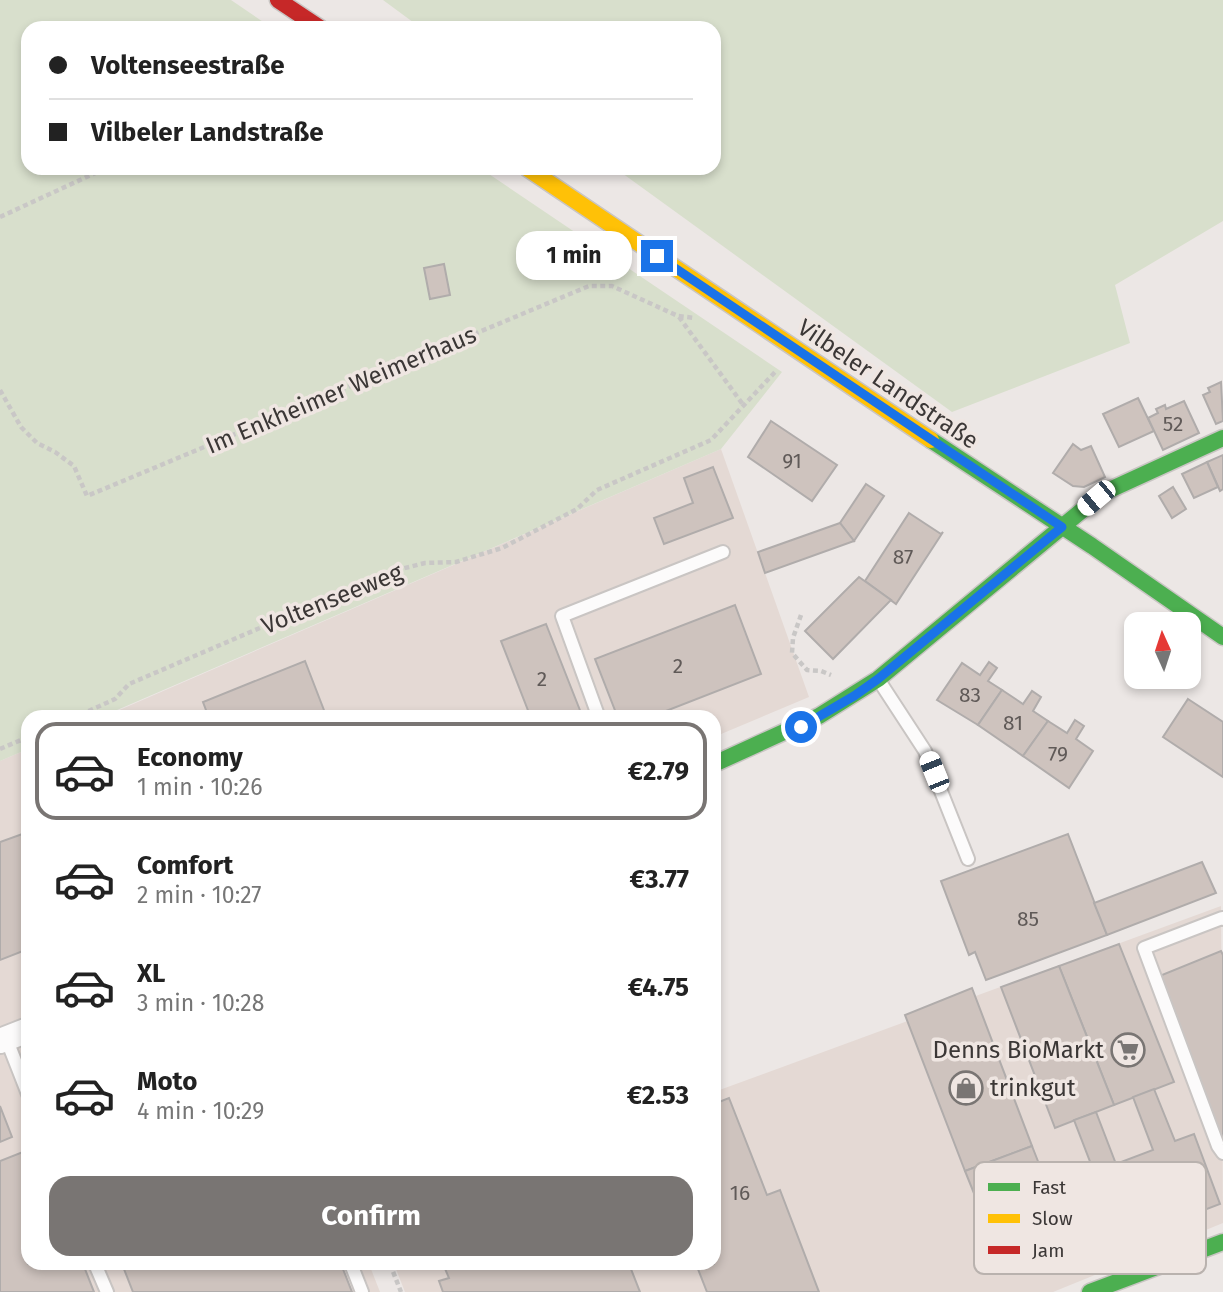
<!DOCTYPE html>
<meta charset="utf-8">
<style>
body{margin:0;font-family:"Fira Sans",sans-serif;background:#f6f6f6;color:#222;height:100vh;display:flex;flex-direction:column;font-size:26px;white-space:nowrap}
*{box-sizing:border-box;margin:0}
p{font-size:23px;color:#767676}
.icon{flex:none;width:38px;height:38px;fill:none;stroke:currentColor;stroke-width:2;stroke-linecap:round;stroke-linejoin:round}
.map{position:relative;flex:1;overflow:hidden}
.drawer{position:absolute;left:21px;top:710px;width:700px;height:560px;display:flex;flex-direction:column;background:#fff;border-radius:21px;box-shadow:0 4px 10px #0003}
.drawer>*{flex:none}
.banner{position:absolute;left:21px;top:21px;width:700px;height:154px;border-radius:21px;box-shadow:0 4px 10px #0003;display:grid;align-content:center;height:154px;padding:0 28px;background:#fff}
.needle{width:46px;rotate:357deg}
.fabs{position:absolute;left:1124px;top:612px;display:grid;gap:14px}
.fabs a{display:grid;place-items:center;width:77px;height:77px;border-radius:14px;background:#fff;box-shadow:0 4px 10px #0003;font-size:35px}
.end{position:absolute;width:32px;height:32px;margin:-16px;border:9px solid #1a73e8;background:#fff;box-shadow:0 0 0 4px #fff}
.from{border-radius:50%}
.bubble{position:absolute;height:49px;border-radius:21px;background:#fff;box-shadow:0 4px 10px #0003;font-size:23px;font-weight:700;line-height:49px;text-align:center}
.car{position:absolute;width:21px;height:42px;margin:-21px -10px;border-radius:9px;box-shadow:0 0 5px 2px #0007;background:linear-gradient(#fff 24%,#345 0 40%,#fff 0 76%,#345 0 86%,#fff 0)}
.banner b{display:flex;align-items:center;gap:24px;height:66px;font-size:26px}
.banner b+b{border-top:2px solid #e0e0e0}
.banner i{width:18px;height:18px;background:#222}
ul{padding:12px 0 0;list-style:none}
li{display:flex;align-items:center;gap:21px;height:98px;margin:0 14px 10px;padding:0 14px;border:4px solid transparent;border-radius:21px}
li div{flex:1}
li b{display:block;font-size:26px}
li em{font-style:normal;font-weight:700}
li.active{border-color:#797573}
li>.icon{width:63px;height:63px;stroke-width:1.5}
.cta{display:flex;gap:14px;margin-top:auto;padding:14px 28px}
.cta a{flex:1;height:80px;border-radius:21px;background:#797573;color:#fff;font-size:28px;font-weight:700;line-height:80px;text-align:center}
.map>svg:first-child{display:block}
.built{fill:#e4d9d4}
.green{fill:#d8dfcc}
.building{fill:#cec3be;stroke:#b0acab;stroke-width:2}
.lines{fill:none;stroke-linecap:round;stroke-linejoin:round}
.lane-casing{stroke:#c9c5c3;stroke-width:16}
.street-casing{stroke:#c9c5c3;stroke-width:28}
.fast-casing{stroke:#c9c5c3;stroke-width:19}
.slow-casing{stroke:#c9c5c3;stroke-width:19}
.jam-casing{stroke:#c9c5c3;stroke-width:19}
.path{stroke:#c9c7c6;stroke-width:4.5;stroke-dasharray:5 3.5;stroke-linecap:butt}
.lane{stroke:#fcfbfb;stroke-width:12}
.street{stroke:#fcfbfb;stroke-width:24}
.fast{stroke:#4caf50;stroke-width:16}
.slow{stroke:#ffc107;stroke-width:16}
.jam{stroke:#c62828;stroke-width:16}
.route{stroke:#1a73e8;stroke-width:9}
.labels{text-anchor:middle;stroke-width:7;stroke-linejoin:round;paint-order:stroke}
.number-label{font-size:21px;fill:#605a58}
.street-label{font-size:24px;fill:#3b3736;stroke:#efe6e2}
.poi-label{font-size:24px;fill:#3b3736;stroke:#efe6e2;text-anchor:end}
.key{fill:#efe6e2;stroke:#b9b2ae;stroke-width:2}
.key-label{font-size:19px;fill:#3b3736}
</style>
<div class="map">
<svg width="1223" height="1292" viewBox="0 0 1223 1292">
<rect width="100%" height="100%" fill="#ece7e5"/>
<g class="built">
<polygon points="721,449 809,697 714,737 714,718 101,718"/>
<polygon points="28,749 28,1264 369,1264 380,1292 0,1292 0,761"/>
<polygon points="1221,906 1223,1223 1053,1292 405,1292 394,1264 714,1264 714,1092"/>
</g>
<g class="green">
<polygon points="0,0 231,0 272,28 28,28 28,168 480,168 782,372 721,449 101,717 28,718 28,749 0,761"/>
<polygon points="383,0 1223,0 1223,221 1115,285 1130,343 952,412 615,168 714,168 714,28 421,28"/>
</g>
<g class="building">
<polygon points="444,264 450,295 430,299 424,268"/>
<polygon points="1221,382 1223,421 1216,424 1203,395 1210,392 1208,388"/>
<polygon points="1138,398 1154,431 1119,447 1103,414"/>
<polygon points="1184,401 1199,433 1163,450 1148,418 1158,413 1156,409 1165,405 1166,409"/>
<polygon points="771,421 837,465 812,501 748,457"/>
<polygon points="1073,444 1081,450 1091,446 1105,477 1084,487 1073,486 1053,473"/>
<polygon points="1223,455 1223,489 1220,491 1207,462"/>
<polygon points="1207,462 1218,487 1194,498 1182,474"/>
<polygon points="713,467 733,518 664,544 654,518 693,503 684,478"/>
<polygon points="866,484 884,496 854,541 840,523"/>
<polygon points="1173,487 1186,509 1172,518 1159,496"/>
<polygon points="909,513 941,534 943,532 896,604 865,581"/>
<polygon points="840,523 854,541 765,573 758,552"/>
<polygon points="859,577 891,600 833,659 805,631"/>
<polygon points="735,605 761,674 648,718 618,718 595,659"/>
<polygon points="546,624 583,718 531,718 501,641"/>
<polygon points="305,661 327,718 209,718 203,702"/>
<polygon points="989,662 997,668 988,681 1002,690 978,725 937,700 962,663 980,675"/>
<polygon points="1002,690 1023,704 1032,691 1041,697 1033,711 1048,721 1023,756 978,725"/>
<polygon points="1188,699 1223,722 1223,777 1163,737"/>
<polygon points="1075,720 1084,726 1076,739 1093,751 1069,788 1023,756 1048,721 1067,733"/>
<polygon points="28,832 28,949 0,960 0,842"/>
<polygon points="1068,834 1107,935 986,980 975,952 969,955 941,881"/>
<polygon points="1202,862 1216,893 1107,935 1094,903"/>
<polygon points="1119,944 1174,1082 1114,1105 1059,966"/>
<polygon points="1221,951 1223,955 1223,1143 1157,977"/>
<polygon points="1059,966 1114,1105 1055,1128 1001,987"/>
<polygon points="972,988 1032,1146 965,1171 905,1015"/>
<polygon points="1154,1089 1175,1141 1194,1134 1220,1204 1102,1249 1075,1179 1094,1172 1074,1120 1096,1112 1116,1164 1153,1150 1133,1097"/>
<polygon points="729,1098 767,1195 780,1190 819,1292 707,1292 696,1264 714,1264 714,1104"/>
<polygon points="0,1106 12,1137 0,1142"/>
<polygon points="1032,1146 1064,1228 1044,1236 1046,1241 1031,1247 1029,1242 998,1254 990,1234 986,1236 980,1220 984,1219 982,1213 965,1171"/>
<polygon points="28,1150 28,1264 83,1264 94,1292 0,1292 0,1161"/>
<polygon points="122,1264 341,1264 352,1292 133,1292"/>
<polygon points="443,1264 629,1264 640,1292 443,1292 439,1281 449,1278"/>
</g>
<g class="lines">
<defs>
<g id="lane">
<polyline points="878,679 925,751 968,859"/>
<polyline points="599,718 562,616 723,552"/>
<polyline points="1223,919 1222,918 1144,948 1218,1146 1223,1153"/>
<polyline points="6,1038 28,1094"/>
<polyline points="95,1264 107,1292"/>
<polyline points="351,1264 362,1292"/>
</g>
<polyline id="street" points="0,1041 28,1030"/>
<g id="fast">
<polyline points="931,440 1092,546 1223,637"/>
<polyline points="714,764 819,716 878,679 1103,493 1223,438"/>
<polyline points="1090,1292 1223,1242"/>
</g>
<polyline id="slow" points="527,168 931,440"/>
<polyline id="jam" points="278,0 320,28"/>
</defs>
<use href="#lane" class="lane-casing"/>
<use href="#street" class="street-casing"/>
<use href="#fast" class="fast-casing"/>
<use href="#slow" class="slow-casing"/>
<use href="#jam" class="jam-casing"/>
<g class="path">
<polyline points="0,217 106,168"/>
<polyline points="679,317 744,406"/>
<polyline points="0,390 21,427 37,443 55,452 74,466 87,496 589,286 612,286 678,316 695,318"/>
<polyline points="801,615 793,638 792,653 807,670 821,671 831,675"/>
<polyline points="73,718 115,699 129,684 393,571 425,563 456,562 502,548 577,509 597,490 711,440 776,371"/>
<polyline points="0,749 28,737"/>
<polyline points="390,1264 401,1292"/>
</g>
<use href="#lane" class="lane"/>
<use href="#street" class="street"/>
<use href="#fast" class="fast"/>
<use href="#slow" class="slow"/>
<use href="#jam" class="jam"/>
</g>
<g class="lines">
<polyline class="route" points="657,256 1062,527 878,679 854,696 801,727"/>
</g>
<defs>
<symbol id="supermarket-ring" viewBox="-11 -11 22 22"><circle r="9.5" fill="#efe6e2" stroke="#797573" stroke-width="1.5"/><path d="M-6-5.5h2.5l.6 2H6L4.5 2H-2.5L-4.4-4H-6ZM-1.5 3.2a1.3 1.3 0 1 0 .1 0ZM3 3.2a1.3 1.3 0 1 0 .1 0Z" fill="#797573"/></symbol>
<symbol id="shop-ring" viewBox="-11 -11 22 22"><circle r="9.5" fill="#efe6e2" stroke="#797573" stroke-width="1.5"/><path d="M-5-2.5h2.3a2.7 3.5 0 0 1 5.4 0H5L5.5 6h-11ZM-1.5-2.5h3a1.5 2.3 0 0 0-3 0Z" fill="#797573"/></symbol>
</defs>
<g fill-rule="evenodd">
<use href="#supermarket-ring" x="1109" y="1031" width="38" height="38"/>
<use href="#shop-ring" x="947" y="1069" width="38" height="38"/>
</g>
<g class="labels">
<g class="number-label">
<text x="1173" y="431">52</text>
<text x="792" y="468">91</text>
<text x="903" y="564">87</text>
<text x="678" y="673">2</text>
<text x="542" y="686">2</text>
<text x="970" y="702">83</text>
<text x="1013" y="730">81</text>
<text x="1058" y="761">79</text>
<text x="1028" y="926">85</text>
<text x="740" y="1200">16</text>
</g>
<g class="street-label">
<text transform="translate(888 384) rotate(34)" y="8">Vilbeler Landstraße</text>
<text transform="translate(341 390) rotate(-23)" y="8">Im Enkheimer Weimerhaus</text>
<text transform="translate(332 599) rotate(-22)" y="8">Voltenseeweg</text>
</g>
<g class="poi-label">
<text x="1104" y="1058">Denns BioMarkt</text>
<text x="990" y="1096" text-anchor="start">trinkgut</text>
</g>
</g>
<rect x="974" y="1162" width="232" height="112" rx="10" class="key"/>
<rect x="988" y="1183" width="32" height="8" fill="#4caf50"/>
<rect x="988" y="1214" width="32" height="9" fill="#ffc107"/>
<rect x="988" y="1246" width="32" height="8" fill="#c62828"/>
<g class="key-label">
<text x="1032" y="1194">Fast</text>
<text x="1032" y="1225">Slow</text>
<text x="1032" y="1257">Jam</text>
</g>
</svg>
<div class="fabs">
<a><svg class="needle" viewBox="-14 -14 28 28"><path d="M0-13l5 13h-10z" fill="#e53935"/><path d="M0 13l5-13h-10z" fill="#767676"/></svg></a>
</div>
<i class="end from" style="left:801px;top:727px"></i>
<i class="end" style="left:657px;top:256px"></i>
<div class="bubble" style="left:516px;top:231px;width:116px">1 min</div>
<i class="car" style="left:1096px;top:498px;rotate:230deg"></i>
<i class="car" style="left:934px;top:772px;rotate:338deg"></i>
<div class="banner">
<b><i class="from"></i>Voltenseestraße</b>
<b><i></i>Vilbeler Landstraße</b>
</div>
<section class="drawer">
<ul>
<li class="active"><svg class="icon" aria-label="car" viewBox="0 0 24 24"><path d="M5 17H2v-5l4-1 3-4h7l3 4 3 1v5h-3M9 17h6M6 11h13"/><circle cx="7" cy="17" r="2"/><circle cx="17" cy="17" r="2"/></svg><div><b>Economy</b><p>1 min · 10:26</p></div><em>€2.79</em></li>
<li><svg class="icon" aria-label="car" viewBox="0 0 24 24"><path d="M5 17H2v-5l4-1 3-4h7l3 4 3 1v5h-3M9 17h6M6 11h13"/><circle cx="7" cy="17" r="2"/><circle cx="17" cy="17" r="2"/></svg><div><b>Comfort</b><p>2 min · 10:27</p></div><em>€3.77</em></li>
<li><svg class="icon" aria-label="car" viewBox="0 0 24 24"><path d="M5 17H2v-5l4-1 3-4h7l3 4 3 1v5h-3M9 17h6M6 11h13"/><circle cx="7" cy="17" r="2"/><circle cx="17" cy="17" r="2"/></svg><div><b>XL</b><p>3 min · 10:28</p></div><em>€4.75</em></li>
<li><svg class="icon" aria-label="car" viewBox="0 0 24 24"><path d="M5 17H2v-5l4-1 3-4h7l3 4 3 1v5h-3M9 17h6M6 11h13"/><circle cx="7" cy="17" r="2"/><circle cx="17" cy="17" r="2"/></svg><div><b>Moto</b><p>4 min · 10:29</p></div><em>€2.53</em></li>
</ul>
<div class="cta"><a>Confirm</a></div>
</section>
</div>
